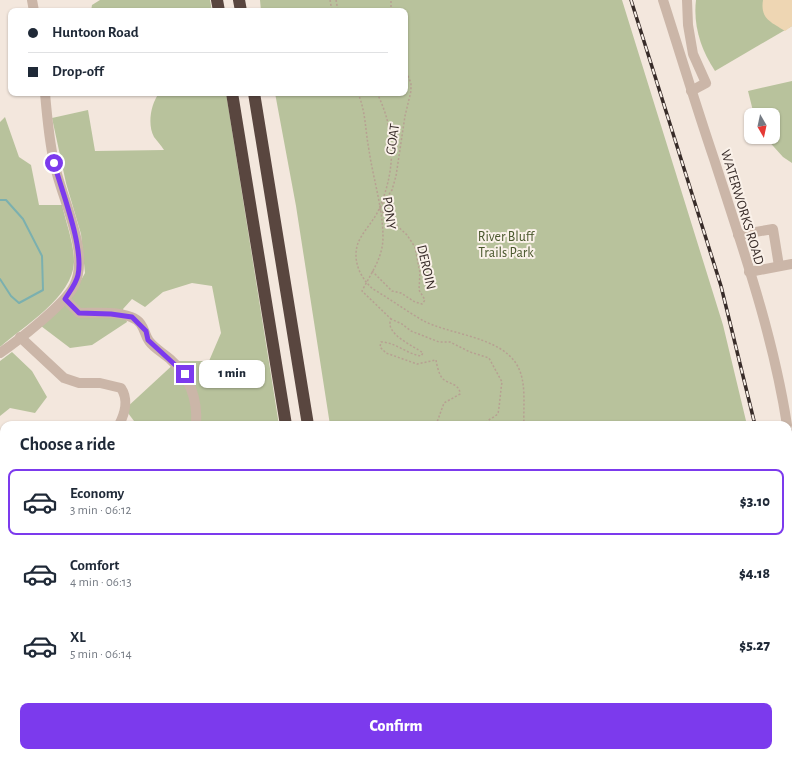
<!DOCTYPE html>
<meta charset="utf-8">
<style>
body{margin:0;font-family:"Alegreya Sans",sans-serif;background:#f2f2f3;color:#1f2937;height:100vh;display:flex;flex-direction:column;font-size:15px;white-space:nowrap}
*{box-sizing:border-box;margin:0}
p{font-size:13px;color:#747a83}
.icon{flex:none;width:22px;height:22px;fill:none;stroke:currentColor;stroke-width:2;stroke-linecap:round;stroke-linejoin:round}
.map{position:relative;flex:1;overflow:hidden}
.side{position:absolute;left:0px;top:421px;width:792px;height:336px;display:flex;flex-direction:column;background:#fff;border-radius:12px 12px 0 0;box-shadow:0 1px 3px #0004}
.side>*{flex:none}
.banner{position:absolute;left:8px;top:8px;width:400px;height:88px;border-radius:8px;box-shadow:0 1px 3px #0004;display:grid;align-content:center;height:88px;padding:0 20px;background:#fff}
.needle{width:26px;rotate:171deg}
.controls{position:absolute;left:744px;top:108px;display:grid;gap:8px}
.controls a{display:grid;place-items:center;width:36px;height:36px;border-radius:8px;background:#fff;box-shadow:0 1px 3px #0004;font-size:20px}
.end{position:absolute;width:18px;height:18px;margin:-9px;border:5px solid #7c3aed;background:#fff;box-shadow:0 0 0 2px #fff}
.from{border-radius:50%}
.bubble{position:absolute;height:28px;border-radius:8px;background:#fff;box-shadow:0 1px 3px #0004;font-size:13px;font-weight:800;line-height:28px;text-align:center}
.banner b{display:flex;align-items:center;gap:14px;height:38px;font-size:15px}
.banner b+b{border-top:1px solid #e0e1e3}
.banner i{width:10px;height:10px;background:#1f2937}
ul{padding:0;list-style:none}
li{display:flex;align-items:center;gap:12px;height:66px;margin:0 8px 6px;padding:0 12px;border:2px solid transparent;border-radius:8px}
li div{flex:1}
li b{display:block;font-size:15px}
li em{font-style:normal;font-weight:800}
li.on{border-color:#7c3aed}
li>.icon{width:36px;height:36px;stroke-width:1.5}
h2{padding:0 20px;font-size:18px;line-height:48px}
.primary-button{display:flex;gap:8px;margin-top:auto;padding:8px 20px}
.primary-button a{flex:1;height:46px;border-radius:8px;background:#7c3aed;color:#fff;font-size:16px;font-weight:800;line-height:46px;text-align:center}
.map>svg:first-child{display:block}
.green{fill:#b8c29c}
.sand{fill:#eed6b3}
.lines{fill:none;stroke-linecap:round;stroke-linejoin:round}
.stream{stroke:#7bb0af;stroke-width:2}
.path{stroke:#b7a092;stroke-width:1.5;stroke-dasharray:2 2;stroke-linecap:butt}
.minor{stroke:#cbb6a8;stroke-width:10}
.highway{stroke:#59463f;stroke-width:12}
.rail-casing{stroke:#382c29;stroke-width:3.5}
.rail{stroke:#faf1e9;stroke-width:2;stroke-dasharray:6;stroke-linecap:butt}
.route{stroke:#7c3aed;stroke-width:5}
.labels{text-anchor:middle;stroke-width:4;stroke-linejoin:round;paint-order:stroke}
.street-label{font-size:14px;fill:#382c29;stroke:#faf1e9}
.park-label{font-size:14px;fill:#49572c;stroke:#faf1e9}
</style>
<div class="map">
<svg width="792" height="757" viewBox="0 0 792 757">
<rect width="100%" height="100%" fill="#f3e7dd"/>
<g class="green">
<polygon points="100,0 210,0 212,11 91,11 92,5"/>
<polygon points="260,0 622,0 723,325 747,425 330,425 296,206 275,93 405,93 405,11 261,11"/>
<path d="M696,0H792V26L715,71C701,50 693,26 696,0Z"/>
<polygon points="792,81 792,163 783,157 765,137 773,137 773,115 754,115 748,91"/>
<path d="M159,93H226L279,425H137L125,409L177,361H209L221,333L212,286L192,283L163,292L145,307L132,299L123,309L127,322L92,345L70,348L41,326L71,298L85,273L81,234L66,183L52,118L88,110L95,151L164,150C161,145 157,141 154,137C147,124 151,104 159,93Z"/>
<path d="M5,117L19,157L31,165L39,205H62C66,223 74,243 74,262C73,297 24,326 0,347V122Z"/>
<polygon points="12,352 32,371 47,397 35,413 10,408 0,416 0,361"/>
<polygon points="0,432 4,448 4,483 0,485"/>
<polygon points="0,504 4,505 4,547 0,544"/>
<polygon points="0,568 4,573 4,753 158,753 162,757 0,757"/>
<polygon points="788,648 792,673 792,757 382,757 382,753 788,753"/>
<polygon points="184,753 331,753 332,757 188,757"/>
</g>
<path class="sand" d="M763,0H792V26L785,31C771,22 760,19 763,0Z"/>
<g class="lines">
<polyline class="stream" points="0,200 6,200 23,219 42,256 43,290 19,303 11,296 0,279"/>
<g class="path">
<polyline points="330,0 332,11"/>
<polyline points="336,0 338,11"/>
<polyline points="391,11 391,0"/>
<path d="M358,93C366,113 365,129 369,150C373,178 383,209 383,237C383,258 371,273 362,291L391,319"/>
<path d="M377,93C396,132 396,169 379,209C374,221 363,231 358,243C352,260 360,278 373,289C390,299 405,310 422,320C449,335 500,336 517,365C527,382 523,406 524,425"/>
<polyline points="372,271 392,291 401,293 415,302 422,304 425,300 419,290 420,273 415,247 407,235 379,209 392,190 396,176 405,116 411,91 411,83 405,69"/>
<path d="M436,425L444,403L460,394C460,384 449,384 443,379C439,375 437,366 436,360L417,364L386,353L380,347L381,342C395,342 407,354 421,356L423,353C414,346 384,334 391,319L402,324L411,331L439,342H450L470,352L489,358L502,382C501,387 499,411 498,413C495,418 487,419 484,425"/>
<polyline points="456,753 457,757"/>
<polyline points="477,753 478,757"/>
<polyline points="517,757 519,753"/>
<polyline points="532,757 539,753 539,757"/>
</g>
<g class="minor">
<polyline points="32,0 34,11"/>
<path d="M663,0C680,53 696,106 714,159C742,246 773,334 787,425"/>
<polyline points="687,0 688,25 693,54 706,83 691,91"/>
<polyline points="738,235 773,229 779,266"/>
<polyline points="749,272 792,264"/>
<path d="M65,299L79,313C96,313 115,311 131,317C145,322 143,333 149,341C154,348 163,353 170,359C190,377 198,398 196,425"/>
<path d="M20,337L64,378L79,383H100L121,388C129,400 125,413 119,425"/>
<path d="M0,353C18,341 65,304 74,286C91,252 61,198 54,162C49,140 47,116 45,93"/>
<polyline points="788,433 792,459"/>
<polyline points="0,558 4,563"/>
<polyline points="788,569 792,568"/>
<polyline points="174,753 178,757"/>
</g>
<g class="highway">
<polyline points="217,0 219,11"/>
<polyline points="239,0 241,11"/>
<polyline points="232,93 286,425"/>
<polyline points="254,93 308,425"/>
<polyline points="338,753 339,757"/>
<polyline points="362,753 362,757"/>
</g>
<defs>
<g id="rail">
<polyline points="631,0 721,286 755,425"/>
<polyline points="788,585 792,610"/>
<polyline points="788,613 792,639"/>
</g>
</defs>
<use href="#rail" class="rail-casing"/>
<use href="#rail" class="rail"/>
</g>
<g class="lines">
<path class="route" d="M54,163C62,192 84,247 78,275C76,284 70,291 65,299L79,313L111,314L132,317L146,331L148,340L185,374"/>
</g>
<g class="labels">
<g class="street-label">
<text transform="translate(392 139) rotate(-82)" y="5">GOAT</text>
<text transform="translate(743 207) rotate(73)" y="5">WATERWORKS ROAD</text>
<text transform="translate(390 213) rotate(82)" y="5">PONY</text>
<text transform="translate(427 267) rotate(77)" y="5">DEROIN</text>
</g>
<g class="park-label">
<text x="506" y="241">River Bluff<tspan x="506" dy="16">Trails Park</tspan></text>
</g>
</g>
</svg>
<div class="controls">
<a><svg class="needle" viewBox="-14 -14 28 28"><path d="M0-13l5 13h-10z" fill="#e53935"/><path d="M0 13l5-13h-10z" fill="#747a83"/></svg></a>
</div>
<i class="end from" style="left:54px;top:163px"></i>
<i class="end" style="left:185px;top:374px"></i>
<div class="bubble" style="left:199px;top:360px;width:66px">1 min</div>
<div class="banner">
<b><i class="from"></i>Huntoon Road</b>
<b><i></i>Drop-off</b>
</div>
<section class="side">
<h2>Choose a ride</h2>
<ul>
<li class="on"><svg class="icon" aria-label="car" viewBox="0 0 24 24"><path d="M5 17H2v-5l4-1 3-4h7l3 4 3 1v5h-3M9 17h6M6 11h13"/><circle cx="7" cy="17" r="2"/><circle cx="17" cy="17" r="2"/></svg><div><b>Economy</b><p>3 min · 06:12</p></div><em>$3.10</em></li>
<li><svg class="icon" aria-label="car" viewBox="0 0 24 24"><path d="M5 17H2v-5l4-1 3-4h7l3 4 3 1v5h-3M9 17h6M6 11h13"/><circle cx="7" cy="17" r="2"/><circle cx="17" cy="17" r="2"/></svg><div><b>Comfort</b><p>4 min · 06:13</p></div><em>$4.18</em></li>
<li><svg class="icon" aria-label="car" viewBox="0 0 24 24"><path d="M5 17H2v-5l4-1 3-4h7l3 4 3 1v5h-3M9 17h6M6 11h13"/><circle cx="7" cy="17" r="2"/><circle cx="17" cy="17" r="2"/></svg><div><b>XL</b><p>5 min · 06:14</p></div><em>$5.27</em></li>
</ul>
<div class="primary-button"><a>Confirm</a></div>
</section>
</div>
